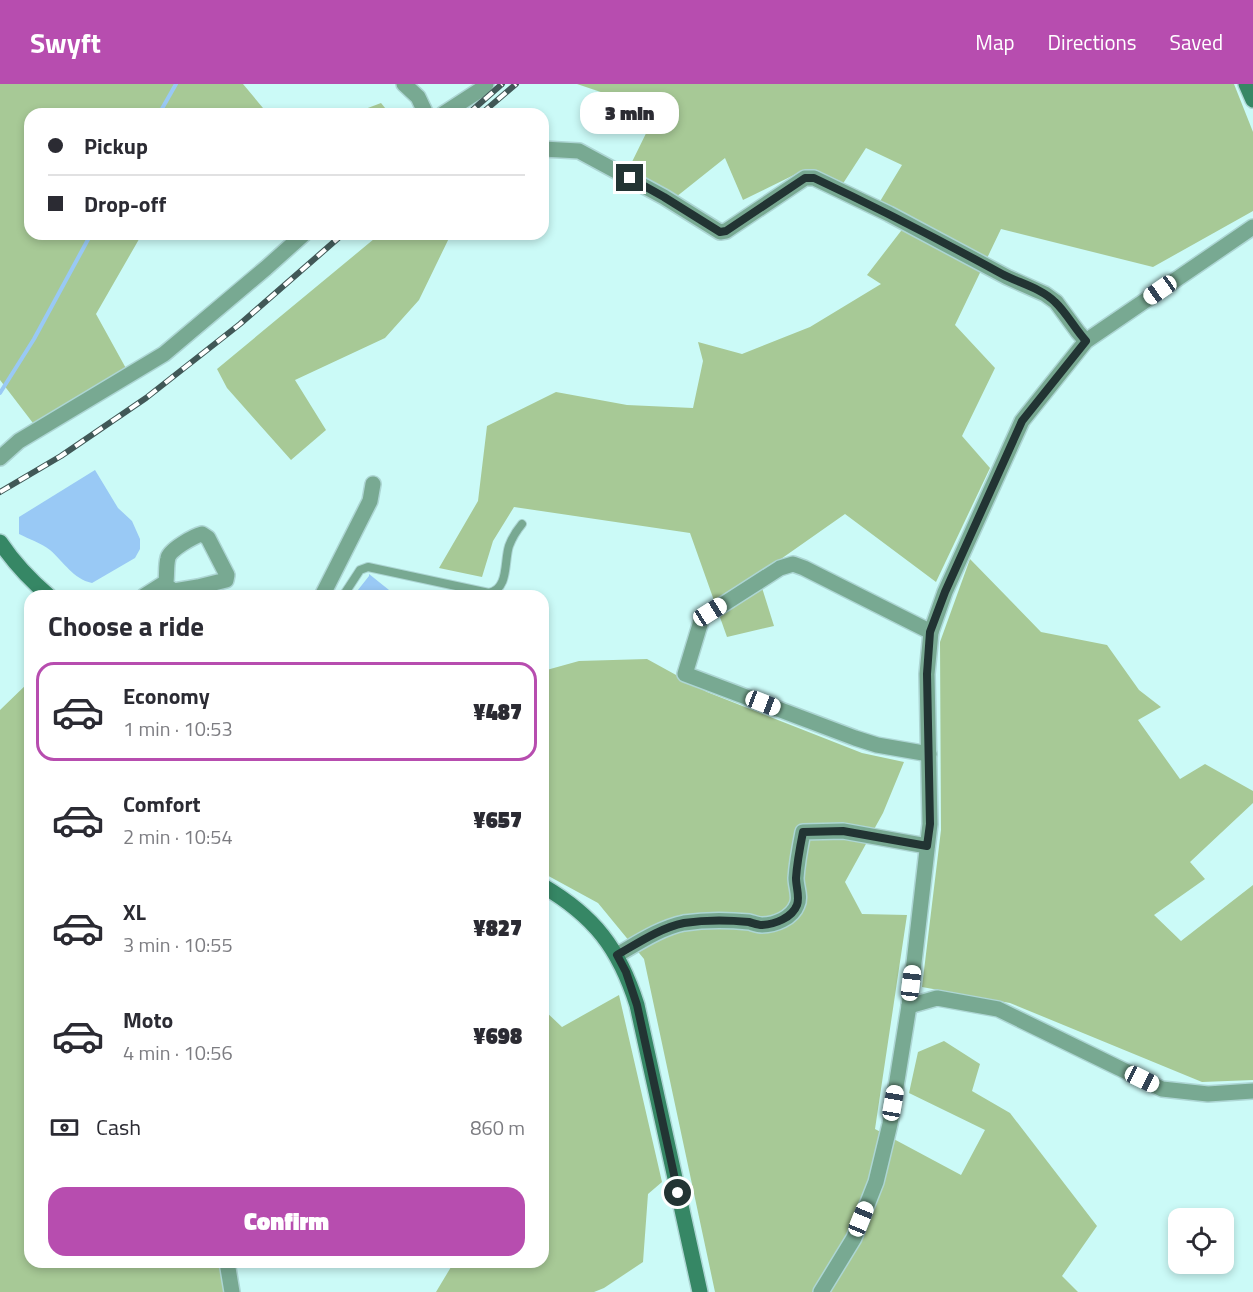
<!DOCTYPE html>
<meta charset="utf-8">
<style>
body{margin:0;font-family:"Titillium Web",sans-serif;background:#f2f2f3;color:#2b2b33;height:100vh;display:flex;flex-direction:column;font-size:22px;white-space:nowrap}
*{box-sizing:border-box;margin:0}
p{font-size:20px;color:#7c7c81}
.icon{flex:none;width:33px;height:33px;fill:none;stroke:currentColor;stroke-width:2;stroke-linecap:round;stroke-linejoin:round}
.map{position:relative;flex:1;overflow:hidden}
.details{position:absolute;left:24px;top:506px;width:525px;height:678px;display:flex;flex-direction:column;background:#fff;border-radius:18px;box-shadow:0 3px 9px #0003}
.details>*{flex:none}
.guide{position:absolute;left:24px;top:24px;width:525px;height:132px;border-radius:18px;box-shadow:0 3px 9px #0003;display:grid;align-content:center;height:132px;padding:0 24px;background:#fff}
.tools{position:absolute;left:1168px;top:1124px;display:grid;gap:12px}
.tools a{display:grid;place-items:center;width:66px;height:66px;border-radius:12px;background:#fff;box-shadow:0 3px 9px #0003;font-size:30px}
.end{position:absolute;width:27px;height:27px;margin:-14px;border:8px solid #223433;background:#fff;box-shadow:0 0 0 3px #fff}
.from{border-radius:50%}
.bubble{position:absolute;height:42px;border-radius:18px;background:#fff;box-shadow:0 3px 9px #0003;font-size:20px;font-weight:800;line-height:42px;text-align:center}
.car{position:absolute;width:18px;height:36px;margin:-18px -9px;border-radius:8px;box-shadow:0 0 4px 2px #0007;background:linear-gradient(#fff 24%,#345 0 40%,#fff 0 76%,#345 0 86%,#fff 0)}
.guide b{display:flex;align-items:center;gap:21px;height:57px;font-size:22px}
.guide b+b{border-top:2px solid #e1e1e2}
.guide i{width:15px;height:15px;background:#2b2b33}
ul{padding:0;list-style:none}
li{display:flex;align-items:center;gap:18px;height:99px;margin:0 12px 9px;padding:0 12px;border:3px solid transparent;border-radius:18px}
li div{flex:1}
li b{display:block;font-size:22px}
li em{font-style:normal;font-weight:800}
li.active{border-color:#b74daf}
li>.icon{width:54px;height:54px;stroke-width:1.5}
h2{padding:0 24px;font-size:27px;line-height:72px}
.pay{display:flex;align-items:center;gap:15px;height:66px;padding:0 24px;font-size:22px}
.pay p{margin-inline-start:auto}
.button{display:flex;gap:12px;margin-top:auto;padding:12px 24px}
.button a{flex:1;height:69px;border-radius:18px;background:#b74daf;color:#fff;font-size:24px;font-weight:800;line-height:69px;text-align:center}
header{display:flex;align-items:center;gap:36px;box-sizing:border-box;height:84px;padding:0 30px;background:#b74daf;color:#fff}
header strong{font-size:28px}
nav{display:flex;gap:33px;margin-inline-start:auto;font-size:21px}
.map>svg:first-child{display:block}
.forest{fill:#a7c996}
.water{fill:#99c9f5}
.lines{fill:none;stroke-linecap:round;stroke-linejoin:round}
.stream{stroke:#99c9f5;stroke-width:4}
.lane-casing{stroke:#add6d4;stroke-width:10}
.street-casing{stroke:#add6d4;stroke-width:18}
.secondary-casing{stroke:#add6d4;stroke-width:18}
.lane{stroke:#78a992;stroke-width:8}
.street{stroke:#78a992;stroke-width:15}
.secondary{stroke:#368765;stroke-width:15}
.rail-casing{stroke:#415857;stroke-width:6}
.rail{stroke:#fff;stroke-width:4;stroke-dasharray:11;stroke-linecap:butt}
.route{stroke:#223433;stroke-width:8}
</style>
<header>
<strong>Swyft</strong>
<nav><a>Map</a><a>Directions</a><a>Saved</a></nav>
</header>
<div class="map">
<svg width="1253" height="1208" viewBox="0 0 1253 1208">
<rect width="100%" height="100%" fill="#cbfaf7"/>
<g class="forest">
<polygon points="0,0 243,0 268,30 30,30 30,150 142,150 96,230 128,288 36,343 0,296"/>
<polygon points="577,0 1234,0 1253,48 1253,127 1153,183 1001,145 955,241 995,284 962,352 990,384 936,498 845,430 758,491 774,542 727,553 690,449 514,423 493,457 482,493 439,484 478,417 487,342 556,308 627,321 693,324 703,277 698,258 742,270 810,243 881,200 867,191 911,134 879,119 902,81 866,64 842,101 800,88 743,116 725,74 676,113 629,84 657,27"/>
<polygon points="381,19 390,30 352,30"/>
<polygon points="380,150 451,150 419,216 385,254 295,296 326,346 291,376 227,304 217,285"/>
<polygon points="970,475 1041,548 1107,561 1139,606 1161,623 1138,636 1180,695 1205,680 1253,707 1253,719 1190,778 1205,795 1154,831 1181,857 1253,801 1253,996 1202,998 1010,919 922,903 941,746 940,558"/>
<polygon points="647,575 707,608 862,669 904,678 883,729 845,798 862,830 907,831 875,1045 961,1091 985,1046 909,1009 918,968 944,957 980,980 972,1007 1010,1029 1097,1142 1062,1192 1078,1208 715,1208 644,875 598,819 543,789 543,587 579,577"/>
<polygon points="30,597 30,1178 219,1178 225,1208 0,1208 0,626"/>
<polygon points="619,911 662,1098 648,1110 643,1178 604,1204 594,1208 436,1208 454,1178 543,1178 543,925 562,943"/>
</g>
<g class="water">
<path d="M95,386L118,424L132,437L140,455V465L135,474L92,499C73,495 64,478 50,466C41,459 29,455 19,450V433Z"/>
<polygon points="369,490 389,506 385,511 354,511 369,492"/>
</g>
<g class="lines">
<g class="stream">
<polyline points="159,30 176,0"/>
<polyline points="0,309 34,255 91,150"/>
</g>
<defs>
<path id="lane" d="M343,512L360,486L368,483L489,509C509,505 504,477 509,462C512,454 517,446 522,440"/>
<g id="street">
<polyline points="404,0 418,13 426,30"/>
<polyline points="443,30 480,6 486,0"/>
<polyline points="543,65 579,67 664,113 720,148 726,147 805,94 814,94 889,130 1007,193 1045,210 1056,218 1078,248 1086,257"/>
<polyline points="0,374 19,357 164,270 266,184 304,150"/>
<path d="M144,512L166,498C167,490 166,481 168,474C169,466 194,452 202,450L208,454L227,491L226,496L198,503L174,507L167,502L166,498"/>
<polyline points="322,512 370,417 373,400"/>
<polyline points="929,670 877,661 855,654 685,590 702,534 780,484 793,480 804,484 931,548"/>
<path d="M617,871C638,859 660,844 684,839C704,836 728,836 749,838C753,839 758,841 762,841C775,841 792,834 797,821C801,813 796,803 796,794C797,779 800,763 803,748L843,747L927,762"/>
<polyline points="909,922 937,914 998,925 1162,1005 1208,1010 1253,1007"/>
<polyline points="227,1178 232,1208"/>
<polyline points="821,1208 854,1154 876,1098 890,1040 909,922 930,740 927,590 931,548 945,508 1022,337 1086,257 1253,143"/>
</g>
<g id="secondary">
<polyline points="1246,0 1253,16"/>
<path d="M0,458C14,479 30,496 49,512"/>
<path d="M543,802C594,832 619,864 637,921L700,1208"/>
</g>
</defs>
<use href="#lane" class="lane-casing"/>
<use href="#street" class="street-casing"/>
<use href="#secondary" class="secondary-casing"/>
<use href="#lane" class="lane"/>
<use href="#street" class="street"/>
<use href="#secondary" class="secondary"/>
<defs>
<g id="rail">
<polyline points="468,30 502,0"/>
<polyline points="481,30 516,0"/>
<polyline points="0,408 61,372 146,314 240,240 343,150"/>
</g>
</defs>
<use href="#rail" class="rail-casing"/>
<use href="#rail" class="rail"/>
</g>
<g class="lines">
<path class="route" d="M630,94L664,113L720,148L726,147L805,94H814C878,124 940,156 1002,190C1019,199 1041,204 1055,218C1066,228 1075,245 1086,257L1022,337L945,508L930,548L927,590L930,740L927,762L843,747L803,748C800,763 797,779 796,794C796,803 800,813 797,821C792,834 775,840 762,841C758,841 753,839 749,838C728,836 704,836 684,839C660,844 638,859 617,871L626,888L637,921L678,1109"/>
</g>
</svg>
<div class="tools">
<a><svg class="icon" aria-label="locate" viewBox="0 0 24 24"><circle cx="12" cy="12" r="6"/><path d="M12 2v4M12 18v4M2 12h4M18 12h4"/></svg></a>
</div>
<i class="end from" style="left:678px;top:1109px"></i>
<i class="end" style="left:630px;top:94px"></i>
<div class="bubble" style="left:580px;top:8px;width:99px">3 min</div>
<i class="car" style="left:1160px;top:206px;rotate:235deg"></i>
<i class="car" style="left:710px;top:528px;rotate:58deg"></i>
<i class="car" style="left:763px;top:619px;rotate:111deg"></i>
<i class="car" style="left:911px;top:899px;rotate:7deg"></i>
<i class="car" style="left:1142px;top:995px;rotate:116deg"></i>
<i class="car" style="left:893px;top:1019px;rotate:10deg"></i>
<i class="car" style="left:861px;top:1135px;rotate:22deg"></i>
<div class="guide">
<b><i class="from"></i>Pickup</b>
<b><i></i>Drop-off</b>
</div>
<section class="details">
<h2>Choose a ride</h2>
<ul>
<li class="active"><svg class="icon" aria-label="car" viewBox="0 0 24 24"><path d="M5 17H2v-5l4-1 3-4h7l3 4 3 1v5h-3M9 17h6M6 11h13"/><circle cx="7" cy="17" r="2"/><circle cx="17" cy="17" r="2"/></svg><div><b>Economy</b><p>1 min · 10:53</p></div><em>¥487</em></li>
<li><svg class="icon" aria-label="car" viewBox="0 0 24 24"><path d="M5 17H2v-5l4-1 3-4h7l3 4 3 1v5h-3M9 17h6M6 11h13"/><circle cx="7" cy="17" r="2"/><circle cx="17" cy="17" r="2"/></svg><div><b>Comfort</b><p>2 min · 10:54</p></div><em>¥657</em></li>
<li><svg class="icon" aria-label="car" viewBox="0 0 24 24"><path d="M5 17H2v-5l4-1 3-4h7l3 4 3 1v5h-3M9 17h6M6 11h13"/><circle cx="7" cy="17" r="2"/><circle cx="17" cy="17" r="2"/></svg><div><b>XL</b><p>3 min · 10:55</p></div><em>¥827</em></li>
<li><svg class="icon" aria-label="car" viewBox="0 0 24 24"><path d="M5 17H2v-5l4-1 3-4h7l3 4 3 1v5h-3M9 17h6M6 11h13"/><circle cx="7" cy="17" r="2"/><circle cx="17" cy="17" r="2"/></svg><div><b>Moto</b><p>4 min · 10:56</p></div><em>¥698</em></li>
</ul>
<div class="pay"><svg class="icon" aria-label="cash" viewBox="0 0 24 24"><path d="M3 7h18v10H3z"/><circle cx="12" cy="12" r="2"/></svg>Cash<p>860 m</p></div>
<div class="button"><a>Confirm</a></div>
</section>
</div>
